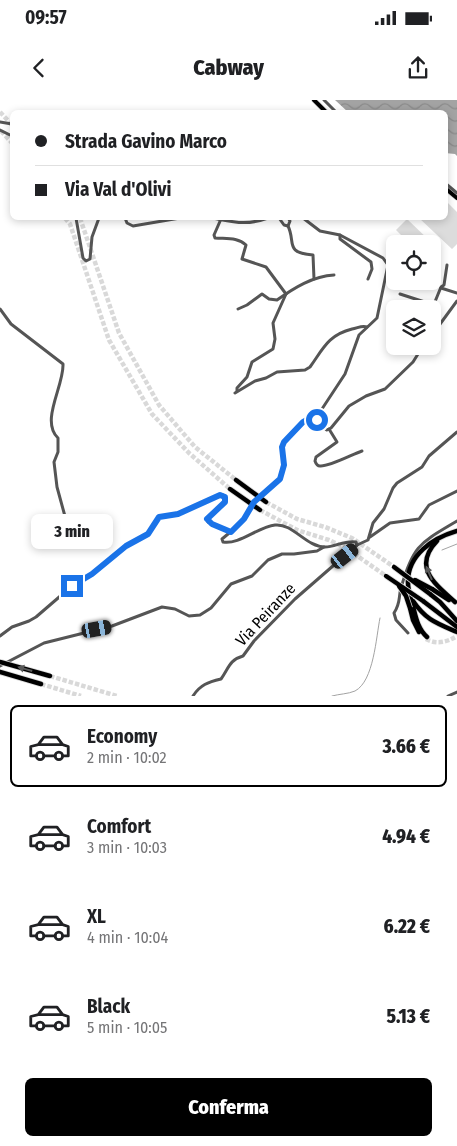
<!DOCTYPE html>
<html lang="it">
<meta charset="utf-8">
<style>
body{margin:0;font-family:"Fira Sans Condensed",sans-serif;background:#f6f6f6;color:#202124;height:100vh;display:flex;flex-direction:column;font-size:19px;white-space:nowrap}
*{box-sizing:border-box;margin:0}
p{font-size:16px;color:#757577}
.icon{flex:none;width:28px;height:28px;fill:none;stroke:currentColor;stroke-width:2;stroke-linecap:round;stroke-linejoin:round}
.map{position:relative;height:596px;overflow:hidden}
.sheet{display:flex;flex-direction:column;background:#fff;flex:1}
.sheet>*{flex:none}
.guide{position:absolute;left:10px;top:10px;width:438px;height:110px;border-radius:8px;box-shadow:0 2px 8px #0003;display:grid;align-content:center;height:110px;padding:0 25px;background:#fff}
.buttons{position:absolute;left:386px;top:135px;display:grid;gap:10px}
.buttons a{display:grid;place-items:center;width:55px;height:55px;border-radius:8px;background:#fff;box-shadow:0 2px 8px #0003;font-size:25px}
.end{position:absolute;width:22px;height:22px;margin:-11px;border:6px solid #1a73e8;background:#fff;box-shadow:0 0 0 2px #fff}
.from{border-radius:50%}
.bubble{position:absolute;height:35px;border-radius:8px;background:#fff;box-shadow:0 2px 8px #0003;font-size:16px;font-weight:800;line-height:35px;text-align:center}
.car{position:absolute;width:15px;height:30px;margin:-15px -8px;border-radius:6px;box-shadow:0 0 4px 1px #0007;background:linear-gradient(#222 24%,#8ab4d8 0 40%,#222 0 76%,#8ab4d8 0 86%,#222 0)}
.guide b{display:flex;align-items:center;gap:18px;height:48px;font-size:19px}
.guide b+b{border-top:1px solid #e0e0e0}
.guide i{width:12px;height:12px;background:#202124}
ul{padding:9px 0 0;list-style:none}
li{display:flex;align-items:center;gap:15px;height:82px;margin:0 10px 8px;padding:0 15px;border:2px solid transparent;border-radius:8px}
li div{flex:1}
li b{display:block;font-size:19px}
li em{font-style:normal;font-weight:800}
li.selected{border-color:#000}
li>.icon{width:45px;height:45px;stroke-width:1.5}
.primary-button{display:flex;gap:10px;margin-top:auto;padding:10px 25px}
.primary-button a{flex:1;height:58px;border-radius:8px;background:#000;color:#fff;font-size:20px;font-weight:800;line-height:58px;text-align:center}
.status{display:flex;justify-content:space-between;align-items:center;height:35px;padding:0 25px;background:#fff;direction:ltr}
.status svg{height:14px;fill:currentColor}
header{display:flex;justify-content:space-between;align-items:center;height:65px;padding:0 25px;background:#fff;font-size:22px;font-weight:800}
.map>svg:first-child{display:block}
.garden{fill:#dcdcdc}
.water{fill:url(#water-waves)}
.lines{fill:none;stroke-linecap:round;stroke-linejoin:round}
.stream{stroke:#a3a3a3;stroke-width:1}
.highway-tunnel{stroke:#d9d9d9;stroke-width:4.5;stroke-dasharray:4.5 2;stroke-linecap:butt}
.major-casing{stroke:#dbdbdb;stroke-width:5.5}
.highway-casing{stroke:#dbdbdb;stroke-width:6}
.minor{stroke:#555;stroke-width:3}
.major{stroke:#000;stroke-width:4}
.highway{stroke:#000;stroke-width:4.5}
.highway-bridge-casing{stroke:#dbdbdb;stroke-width:6;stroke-linecap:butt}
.highway-bridge{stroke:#000;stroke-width:4.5}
.oneway{fill:#595959}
.route{stroke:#1a73e8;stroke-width:6}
.labels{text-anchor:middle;stroke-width:4;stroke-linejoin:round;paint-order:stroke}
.street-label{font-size:16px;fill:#000;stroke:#fff}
</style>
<div class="status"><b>09:57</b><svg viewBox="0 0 49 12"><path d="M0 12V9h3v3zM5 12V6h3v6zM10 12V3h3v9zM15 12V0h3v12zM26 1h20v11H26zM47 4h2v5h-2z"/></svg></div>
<header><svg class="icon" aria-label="back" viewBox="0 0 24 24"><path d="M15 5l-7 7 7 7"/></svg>Cabway<svg class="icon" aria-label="share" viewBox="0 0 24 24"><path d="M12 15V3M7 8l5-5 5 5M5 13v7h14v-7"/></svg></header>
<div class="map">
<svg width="457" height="596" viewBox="0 0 457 596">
<defs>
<pattern id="water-waves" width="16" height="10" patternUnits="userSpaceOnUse" patternTransform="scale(1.25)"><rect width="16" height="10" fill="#a3a3a3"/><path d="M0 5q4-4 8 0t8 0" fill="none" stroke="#8b8b8b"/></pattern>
</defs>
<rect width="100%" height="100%" fill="#fff"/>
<g class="garden">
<polygon points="445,100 457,112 457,144 452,149 419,118 445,118"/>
<polygon points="407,119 432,143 432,144 410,144 396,130"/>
</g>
<polygon class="water" points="335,0 457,0 457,56 455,54 445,53 445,12 348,12"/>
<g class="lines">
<g class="stream">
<polyline points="442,450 457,444"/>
<path d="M332,596C339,594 348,594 355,591C374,581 376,537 380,518"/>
</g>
<g class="highway-tunnel">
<polyline points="0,12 12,25"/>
<polyline points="1,31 12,43"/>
<polyline points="65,118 70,124 109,240 152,314 189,353 230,389"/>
<polyline points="80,118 119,233 159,305 195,347 236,380"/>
<polyline points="266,402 297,419 325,427 352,438 394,467"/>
<polyline points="260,410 297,430 329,440 346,448 386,476"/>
<path d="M426,539C437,545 447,542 457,536"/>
<polyline points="50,576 117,596"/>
<polyline points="41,584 81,596"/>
</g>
<defs>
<g id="major">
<polyline points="314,0 326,12"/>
<polyline points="445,88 457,98"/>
</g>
<g id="highway">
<path d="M437,441C412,467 435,484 455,502"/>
<polyline points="432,489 449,500"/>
<polyline points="430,494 440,502 457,521"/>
<path d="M413,501C426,520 436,523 457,532"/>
<polyline points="423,501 457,527"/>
<polyline points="410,508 413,520 419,532"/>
<path d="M427,537C418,529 416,518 413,506C411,499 408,491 408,483C407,455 433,438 457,431"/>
<polyline points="0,572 41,584"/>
</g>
</defs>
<use href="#major" class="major-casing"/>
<use href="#highway" class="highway-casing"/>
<g class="minor">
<polyline points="324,0 336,12"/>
<polyline points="0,22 12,24"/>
<polyline points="0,30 12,36"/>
<polyline points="445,83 457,93"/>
<polyline points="76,118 83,158 86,161 90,159 92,137 99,118"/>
<polyline points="125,118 127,123 133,126 180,118"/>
<path d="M212,118C234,122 246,126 268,118"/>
<polyline points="279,118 284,125 288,126 290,121 288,118"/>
<path d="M303,118L320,131L340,135L383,158L388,165L377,218L359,235L345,274L318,315C315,322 320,327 327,330L331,328L349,306L366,296L385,289L413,262L423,246"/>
<path d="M221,119L214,135L215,138C226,139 238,137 246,145L242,159L266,167L286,194"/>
<path d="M288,126C296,142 284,153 313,155L314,179"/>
<polyline points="340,135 340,139 371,162 372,169 368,179"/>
<polyline points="441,188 457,193"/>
<polyline points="400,194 434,205"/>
<path d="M0,209L11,224L63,264C64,286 40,321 58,338V352L54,362L57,387L66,420"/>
<path d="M238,209L247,205L262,194L269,199L277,200C294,188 313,176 334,175"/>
<polyline points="432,209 441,187 444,185 447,165"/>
<polyline points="432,235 457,201"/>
<polyline points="237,291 237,288 247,277 252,262 273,249 275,239 273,223 286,194"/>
<path d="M235,293L255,281L266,278L277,272L305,270L310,267C323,249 328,235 352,229C358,228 362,225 367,227"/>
<path d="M316,318H310L303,322L284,342L282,347L284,365L279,379L254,402L240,424L222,439L223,442C239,445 258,427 275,425C293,423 306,447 325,447C335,447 345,440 356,442L357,445"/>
<path d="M329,329L337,342L316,357L315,361C316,364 317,366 320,366C329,367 353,354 362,351"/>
<polyline points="370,437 390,423 419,419 429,405 457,391"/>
<polyline points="357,445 368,440 373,423 384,409 393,388 397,383 422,367 429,356 457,332"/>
<path d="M408,533L396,520L394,513C401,502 398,499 401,488C413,445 420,443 457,421"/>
<polyline points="0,536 12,527 29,521 36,517 72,486 92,474 126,446 148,434 159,417 184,412 220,395 223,395 226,399 225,402 207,419 208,422 231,432"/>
<polyline points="0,566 44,543 112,526 162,507 175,509 189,516 200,515 211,508 231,484 252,476 268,460 282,454 294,454 317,451 324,447"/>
<path d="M193,596C200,585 208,582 221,579C229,568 229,560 243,556L254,541L295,499L357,445"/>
<polyline points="448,596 457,592"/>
</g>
<use href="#major" class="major"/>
<use href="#highway" class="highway"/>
<defs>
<g id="highway-bridge">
<polyline points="236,380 266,402"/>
<polyline points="230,389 260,410"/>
<polyline points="394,467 430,494"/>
<polyline points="386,476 423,501"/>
<polyline points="415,480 432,489"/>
<polyline points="399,486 406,496 410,508"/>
<polyline points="0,562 50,576"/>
</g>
</defs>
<use href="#highway-bridge" class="highway-bridge-casing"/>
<use href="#highway-bridge" class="highway-bridge"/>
</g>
<defs><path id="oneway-solid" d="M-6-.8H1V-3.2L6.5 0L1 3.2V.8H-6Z" transform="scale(1.25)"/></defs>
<g class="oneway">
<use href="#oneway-solid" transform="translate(429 473) rotate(-113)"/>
<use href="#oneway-solid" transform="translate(25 569) rotate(-164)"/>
</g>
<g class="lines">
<polyline class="route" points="72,486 92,474 126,446 148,434 159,417 178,414 220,395 225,397 225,402 207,419 212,424 231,432 244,419 254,402 280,379 284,365 282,347 284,342 303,322 310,318 316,318 317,320"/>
</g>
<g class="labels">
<g class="street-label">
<text transform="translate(265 514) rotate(-47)" y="6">Via Peiranze</text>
</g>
</g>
</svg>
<div class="buttons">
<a><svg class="icon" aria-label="locate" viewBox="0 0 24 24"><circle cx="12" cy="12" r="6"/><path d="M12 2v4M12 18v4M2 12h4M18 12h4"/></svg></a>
<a><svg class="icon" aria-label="layers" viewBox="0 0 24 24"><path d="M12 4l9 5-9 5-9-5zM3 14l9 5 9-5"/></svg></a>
</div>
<i class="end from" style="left:317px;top:320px"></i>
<i class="end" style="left:72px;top:486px"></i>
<div class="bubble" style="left:31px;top:414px;width:82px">3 min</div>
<i class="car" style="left:345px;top:456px;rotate:52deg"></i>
<i class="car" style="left:97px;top:529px;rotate:80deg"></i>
<div class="guide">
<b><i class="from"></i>Strada Gavino Marco</b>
<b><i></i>Via Val d'Olivi</b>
</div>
</div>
<section class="sheet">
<ul>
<li class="selected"><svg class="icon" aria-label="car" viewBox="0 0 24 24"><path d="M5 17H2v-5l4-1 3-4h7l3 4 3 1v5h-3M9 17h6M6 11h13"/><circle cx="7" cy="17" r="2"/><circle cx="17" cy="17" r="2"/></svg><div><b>Economy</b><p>2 min · 10:02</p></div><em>3.66 €</em></li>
<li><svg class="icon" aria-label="car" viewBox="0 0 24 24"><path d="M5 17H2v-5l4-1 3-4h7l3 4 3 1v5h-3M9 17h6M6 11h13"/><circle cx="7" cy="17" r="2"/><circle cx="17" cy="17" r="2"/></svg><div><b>Comfort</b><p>3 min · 10:03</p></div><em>4.94 €</em></li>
<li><svg class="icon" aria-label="car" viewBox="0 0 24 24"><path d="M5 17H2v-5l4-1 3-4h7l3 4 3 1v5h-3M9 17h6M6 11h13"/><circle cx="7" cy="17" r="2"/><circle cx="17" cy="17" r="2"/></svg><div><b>XL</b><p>4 min · 10:04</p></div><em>6.22 €</em></li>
<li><svg class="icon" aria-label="car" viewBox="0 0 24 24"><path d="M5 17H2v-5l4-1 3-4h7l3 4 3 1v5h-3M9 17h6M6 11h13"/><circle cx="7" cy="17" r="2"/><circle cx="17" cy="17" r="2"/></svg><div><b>Black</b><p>5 min · 10:05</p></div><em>5.13 €</em></li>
</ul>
<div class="primary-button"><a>Conferma</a></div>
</section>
